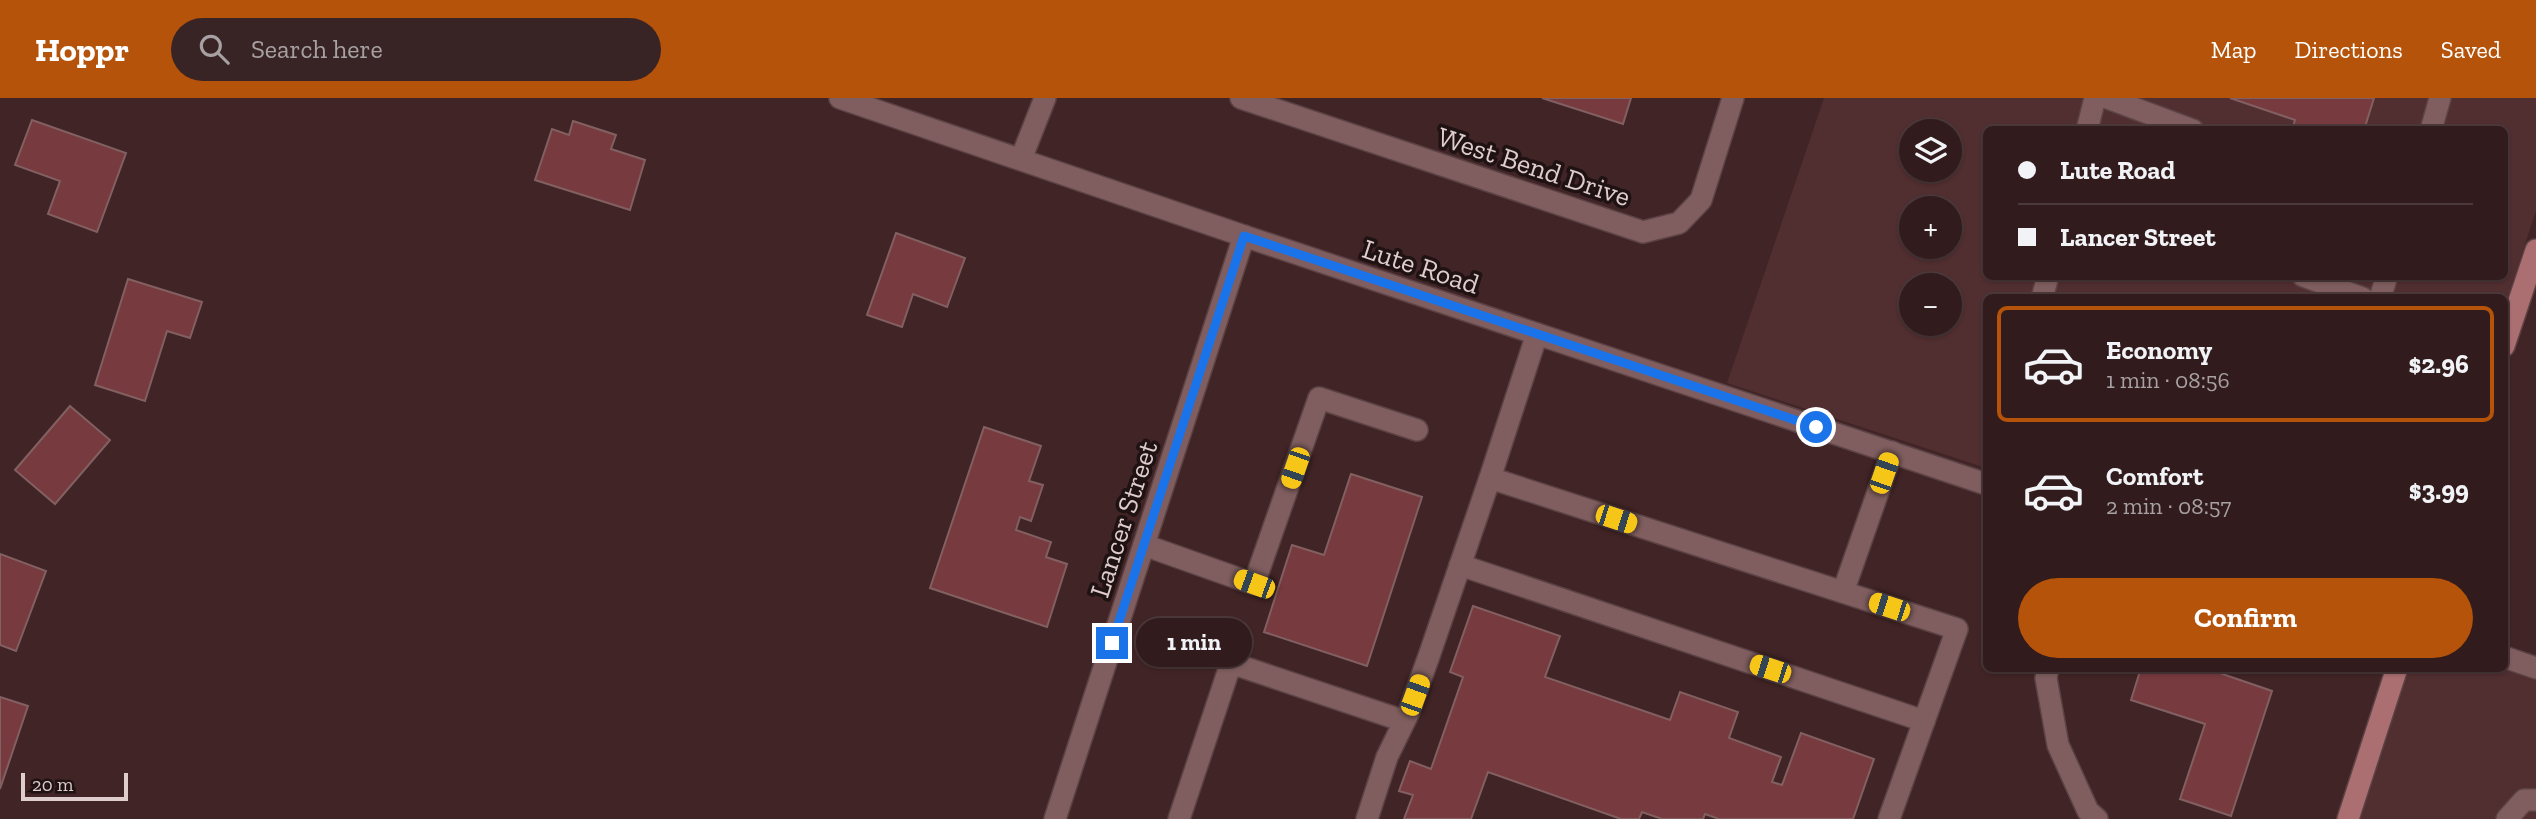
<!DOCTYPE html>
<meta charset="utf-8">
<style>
body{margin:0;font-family:"Zilla Slab",serif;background:#392425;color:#f1f3f6;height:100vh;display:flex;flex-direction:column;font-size:26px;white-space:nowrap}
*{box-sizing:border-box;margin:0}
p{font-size:23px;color:#a8a1a3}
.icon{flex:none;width:38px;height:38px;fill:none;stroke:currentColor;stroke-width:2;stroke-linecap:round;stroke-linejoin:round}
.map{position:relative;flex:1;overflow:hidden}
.side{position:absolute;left:1983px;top:196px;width:525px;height:378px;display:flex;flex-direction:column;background:#311b1c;border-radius:10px;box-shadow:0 2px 5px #0004,0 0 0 2px #4c393b}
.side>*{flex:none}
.top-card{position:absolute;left:1983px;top:28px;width:525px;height:154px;border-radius:10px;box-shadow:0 2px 5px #0004,0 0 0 2px #4c393b;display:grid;align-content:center;height:154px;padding:0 35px;background:#311b1c}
.controls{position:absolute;left:1899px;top:21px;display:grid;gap:14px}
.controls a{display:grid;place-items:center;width:63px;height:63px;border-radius:50%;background:#311b1c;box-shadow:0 2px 5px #0004,0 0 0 2px #4c393b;font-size:35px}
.scale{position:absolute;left:21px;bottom:18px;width:107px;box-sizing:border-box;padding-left:7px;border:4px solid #dfcccc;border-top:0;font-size:19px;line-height:24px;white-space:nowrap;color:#dfcccc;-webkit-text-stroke:5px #1f1212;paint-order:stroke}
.end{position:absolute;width:32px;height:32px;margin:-16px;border:9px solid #1a73e8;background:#fff;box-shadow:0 0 0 4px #fff}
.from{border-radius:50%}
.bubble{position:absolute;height:49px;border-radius:24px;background:#311b1c;box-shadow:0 2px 5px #0004,0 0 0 2px #4c393b;font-size:23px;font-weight:700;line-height:49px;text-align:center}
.car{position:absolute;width:21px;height:42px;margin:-21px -10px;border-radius:9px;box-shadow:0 0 5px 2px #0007;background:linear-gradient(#f5c518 24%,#345 0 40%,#f5c518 0 76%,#345 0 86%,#f5c518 0)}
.top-card b{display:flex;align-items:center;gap:24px;height:66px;font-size:26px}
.top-card b+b{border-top:2px solid #4c393b}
.top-card i{width:18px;height:18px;background:#f1f3f6}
ul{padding:12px 0 0;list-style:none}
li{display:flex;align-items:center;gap:21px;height:116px;margin:0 14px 10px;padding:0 21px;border:4px solid transparent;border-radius:10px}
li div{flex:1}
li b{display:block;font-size:26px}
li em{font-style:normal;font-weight:700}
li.current{border-color:#b45309}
li>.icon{width:63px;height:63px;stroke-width:1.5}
.action{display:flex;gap:14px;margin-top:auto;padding:14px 35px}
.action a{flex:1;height:80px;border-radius:42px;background:#b45309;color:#fff;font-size:28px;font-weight:700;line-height:80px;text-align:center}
header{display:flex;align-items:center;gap:42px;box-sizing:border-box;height:98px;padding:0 35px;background:#b45309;color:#fff}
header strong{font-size:33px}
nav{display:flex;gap:38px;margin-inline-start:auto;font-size:24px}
.search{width:490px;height:63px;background:#392425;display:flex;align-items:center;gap:18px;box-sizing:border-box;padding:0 24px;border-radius:38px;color:#a8a1a3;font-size:26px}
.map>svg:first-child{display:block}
.built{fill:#512e30;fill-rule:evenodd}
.building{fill:#773a3e;stroke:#826061;stroke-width:2}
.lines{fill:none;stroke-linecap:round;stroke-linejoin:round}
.minor-casing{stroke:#5b4244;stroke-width:24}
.major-casing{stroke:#5b4244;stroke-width:24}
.minor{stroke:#805e5f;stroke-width:21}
.major{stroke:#ab6f72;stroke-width:21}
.route{stroke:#1a73e8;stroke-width:9}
.labels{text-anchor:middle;stroke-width:7;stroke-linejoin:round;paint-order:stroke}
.street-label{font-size:28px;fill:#dfcccc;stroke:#1f1212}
</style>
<header>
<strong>Hoppr</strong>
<div class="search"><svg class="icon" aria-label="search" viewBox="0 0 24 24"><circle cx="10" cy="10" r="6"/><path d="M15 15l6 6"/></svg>Search here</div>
<nav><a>Map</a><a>Directions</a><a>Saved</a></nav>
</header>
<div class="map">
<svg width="2536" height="721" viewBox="0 0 2536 721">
<rect width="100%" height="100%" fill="#412426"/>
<g class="built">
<path d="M1824,0H2536V113L2504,210V200H1986V370L1727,285ZM1986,32H2504V178H1986ZM1911,33H1950V72H1911ZM1911,110H1950V149H1911ZM1911,187H1950V226H1911Z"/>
<polygon points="2504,568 2536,579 2536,721 2360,721 2408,571 2504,570"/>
</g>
<g class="building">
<polygon points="1542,0 1631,0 1623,26"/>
<polygon points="2230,0 2374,0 2364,32 2292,32 2295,22"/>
<polygon points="32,22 126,55 97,134 48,116 60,83 15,67"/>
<polygon points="573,23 616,37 611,51 645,62 630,112 535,82 552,31 569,37"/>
<polygon points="896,135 965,160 947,209 913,196 902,229 867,217"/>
<polygon points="128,181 202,204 190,240 167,233 145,303 95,287"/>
<polygon points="70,308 110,342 55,406 15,372"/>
<polygon points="984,329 1041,348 1029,383 1043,387 1031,423 1020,419 1016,432 1051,444 1046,459 1067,466 1047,529 930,490"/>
<polygon points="1351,376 1422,399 1367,568 1264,534 1292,447 1324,457"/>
<polygon points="0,456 46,473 16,553 0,547"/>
<polygon points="1473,508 1560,538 1545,579 1670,622 1680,594 1738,614 1729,640 1781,659 1772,684 1782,687 1801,635 1874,661 1853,721 1719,721 1705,716 1703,721 1662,721 1642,714 1639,721 1621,721 1488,674 1471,721 1404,721 1413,697 1399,693 1410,663 1431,671 1463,579 1450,574"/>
<polygon points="2141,570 2205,570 2272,593 2231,718 2180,701 2205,626 2131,602"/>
<polygon points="0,599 28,608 0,691"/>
</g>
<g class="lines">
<defs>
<g id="minor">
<polyline points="840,0 1244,138 1986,386"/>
<polyline points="1241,0 1643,134 1679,125 1701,102 1733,0"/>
<polyline points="2107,0 2193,32"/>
<polyline points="2087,32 2095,0"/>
<polyline points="2431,32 2440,0"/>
<polyline points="1021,61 1045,0"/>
<polyline points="2303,178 2363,200"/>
<polyline points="2042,200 2048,178"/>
<polyline points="2380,200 2387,178"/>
<polyline points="1490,380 1537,236"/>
<polyline points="1144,447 1254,486 1319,300 1417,332"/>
<polyline points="1460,467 1924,623"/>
<polyline points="1843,494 1892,354"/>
<polyline points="2504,559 2536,570"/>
<polyline points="2048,570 2046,580 2058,647 2088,713 2097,721"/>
<polyline points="1055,721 1244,138"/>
<polyline points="1179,721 1231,565 1404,623"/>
<polyline points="1367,721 1387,659 1408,616 1429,558 1490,380 1957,531 1889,721"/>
<polyline points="2507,721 2524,702 2536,702"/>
</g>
<g id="major">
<polyline points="2504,248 2536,152"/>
<polyline points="2348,721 2397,570"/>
</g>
</defs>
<use href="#minor" class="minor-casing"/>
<use href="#major" class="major-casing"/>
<use href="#minor" class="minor"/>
<use href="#major" class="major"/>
</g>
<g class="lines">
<polyline class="route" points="1112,545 1244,138 1816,329"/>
</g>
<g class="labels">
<g class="street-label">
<text transform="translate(1534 68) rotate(18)" y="10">West Bend Drive</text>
<text transform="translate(1421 168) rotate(18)" y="10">Lute Road</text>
<text transform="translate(1123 421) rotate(-72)" y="10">Lancer Street</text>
</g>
</g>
</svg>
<div class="controls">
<a><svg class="icon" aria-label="layers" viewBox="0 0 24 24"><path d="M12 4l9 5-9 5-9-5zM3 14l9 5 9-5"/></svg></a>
<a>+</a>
<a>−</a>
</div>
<div class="scale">20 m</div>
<i class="end from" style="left:1816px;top:329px"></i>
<i class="end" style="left:1112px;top:545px"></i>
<div class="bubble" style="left:1136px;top:520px;width:116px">1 min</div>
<i class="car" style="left:1295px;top:370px;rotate:199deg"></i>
<i class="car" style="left:1884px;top:375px;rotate:19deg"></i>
<i class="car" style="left:1616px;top:421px;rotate:108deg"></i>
<i class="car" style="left:1254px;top:486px;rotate:290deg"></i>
<i class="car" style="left:1889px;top:509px;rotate:288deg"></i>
<i class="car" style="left:1770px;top:571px;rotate:288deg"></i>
<i class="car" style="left:1415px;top:597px;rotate:20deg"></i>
<div class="top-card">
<b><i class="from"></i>Lute Road</b>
<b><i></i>Lancer Street</b>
</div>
<section class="side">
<ul>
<li class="current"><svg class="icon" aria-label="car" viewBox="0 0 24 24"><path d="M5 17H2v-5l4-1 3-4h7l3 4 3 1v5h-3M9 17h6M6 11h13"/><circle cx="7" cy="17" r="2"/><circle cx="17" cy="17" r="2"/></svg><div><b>Economy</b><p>1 min · 08:56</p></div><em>$2.96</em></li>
<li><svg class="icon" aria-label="car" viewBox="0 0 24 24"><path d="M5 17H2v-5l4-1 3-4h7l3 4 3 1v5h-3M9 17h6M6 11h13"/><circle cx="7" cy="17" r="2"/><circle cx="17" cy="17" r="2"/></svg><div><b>Comfort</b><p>2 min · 08:57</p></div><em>$3.99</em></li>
</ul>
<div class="action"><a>Confirm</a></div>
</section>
</div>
